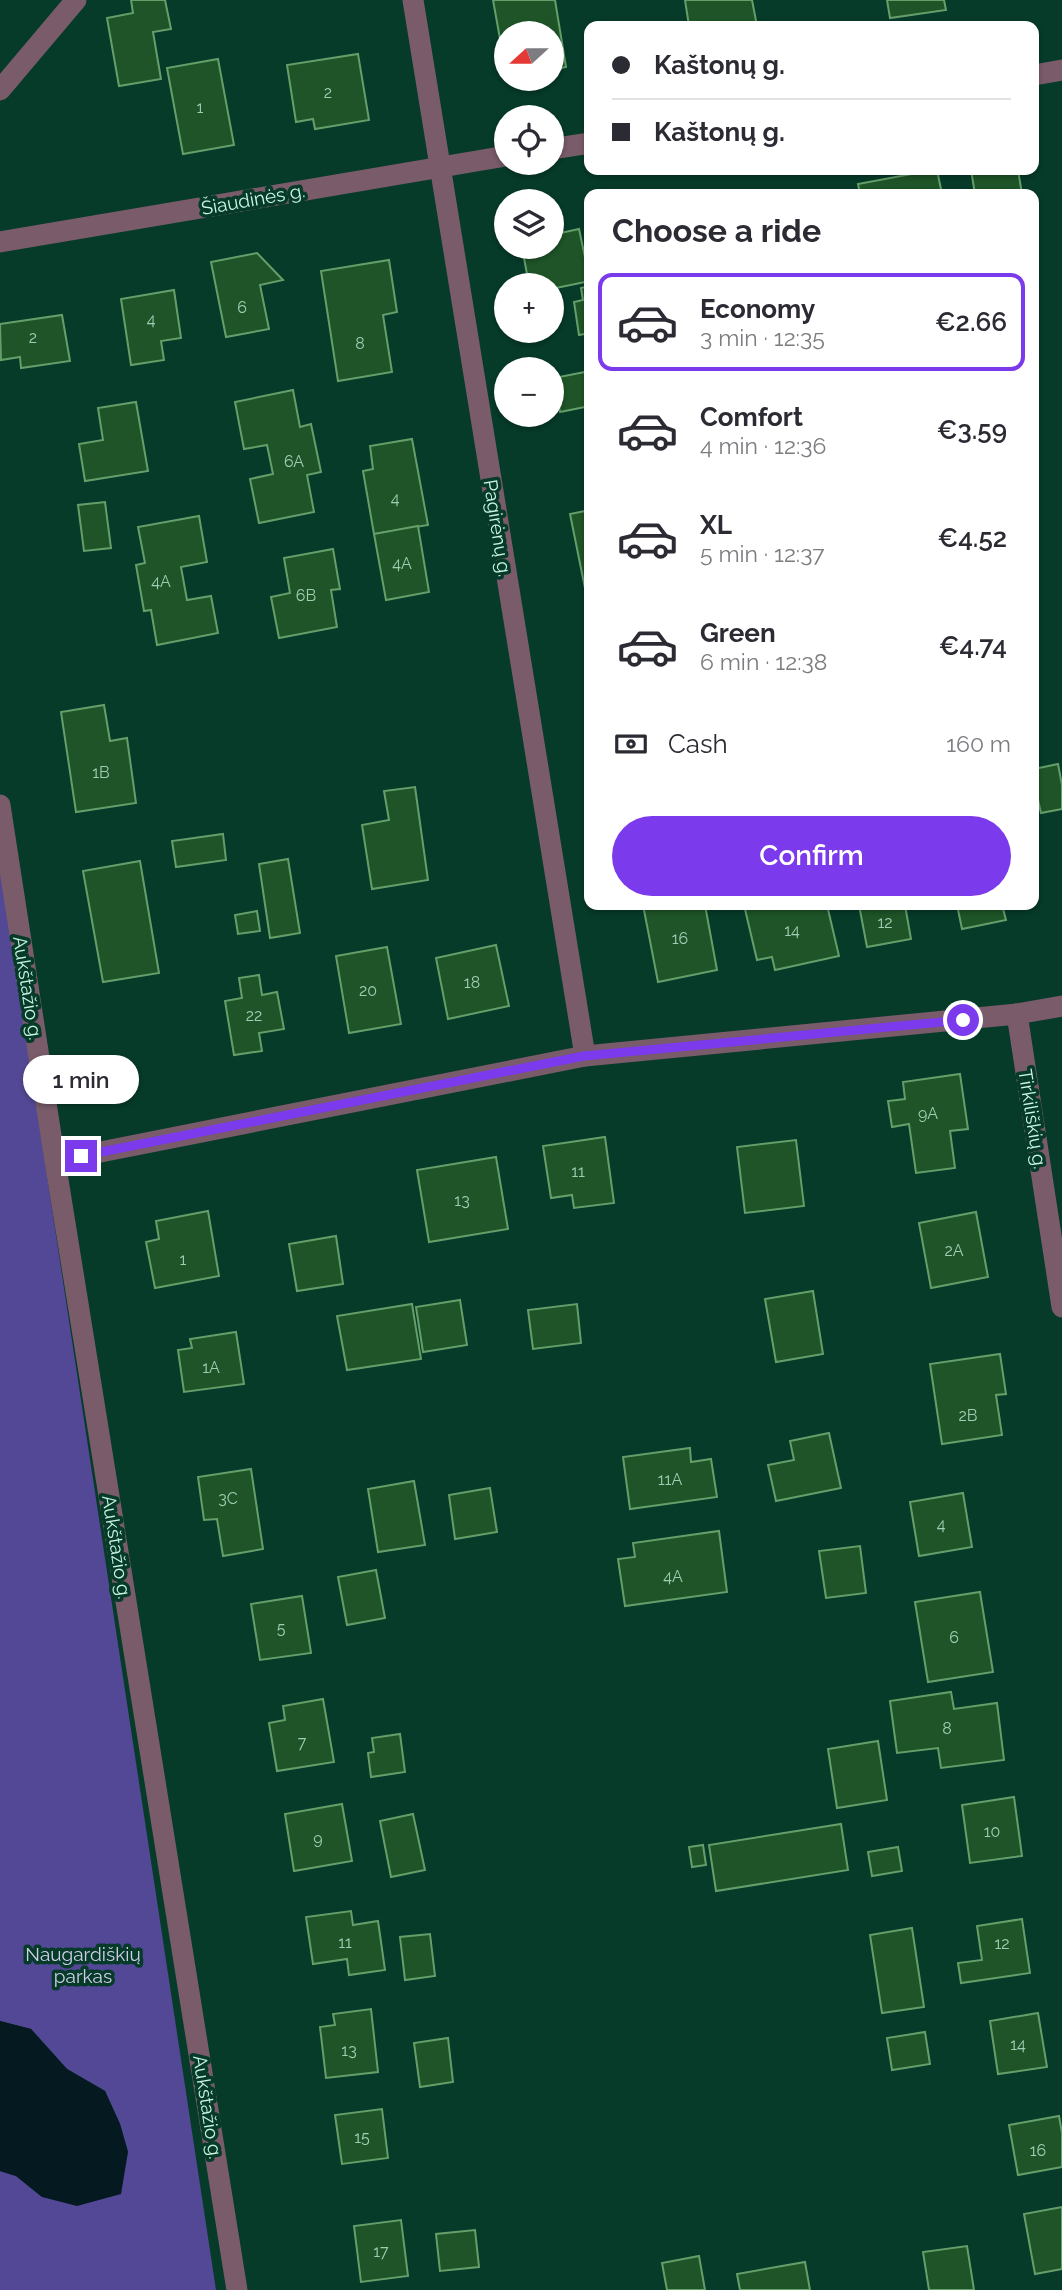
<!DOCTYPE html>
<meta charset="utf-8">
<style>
body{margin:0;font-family:Raleway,sans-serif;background:#f7f7f7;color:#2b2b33;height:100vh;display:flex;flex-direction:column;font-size:26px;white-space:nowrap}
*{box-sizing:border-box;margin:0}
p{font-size:23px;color:#7c7c81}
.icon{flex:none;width:38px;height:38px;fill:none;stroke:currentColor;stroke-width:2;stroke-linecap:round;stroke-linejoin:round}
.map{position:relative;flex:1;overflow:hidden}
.sheet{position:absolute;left:584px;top:189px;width:455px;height:721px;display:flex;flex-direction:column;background:#fff;border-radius:14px;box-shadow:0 2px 5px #0004}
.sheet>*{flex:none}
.guide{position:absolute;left:584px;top:21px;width:455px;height:154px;border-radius:14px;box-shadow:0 2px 5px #0004;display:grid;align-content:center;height:154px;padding:0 28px;background:#fff}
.needle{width:46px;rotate:249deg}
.tools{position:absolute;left:494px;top:21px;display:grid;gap:14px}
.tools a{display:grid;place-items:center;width:70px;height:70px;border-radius:50%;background:#fff;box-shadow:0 2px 5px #0004;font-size:35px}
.end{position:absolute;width:32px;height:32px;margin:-16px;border:9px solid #7c3aed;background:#fff;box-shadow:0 0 0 4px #fff}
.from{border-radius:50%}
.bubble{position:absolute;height:49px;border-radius:24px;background:#fff;box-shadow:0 2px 5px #0004;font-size:23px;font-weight:600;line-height:49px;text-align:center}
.guide b{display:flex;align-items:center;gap:24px;height:66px;font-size:26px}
.guide b+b{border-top:2px solid #e1e1e2}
.guide i{width:18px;height:18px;background:#2b2b33}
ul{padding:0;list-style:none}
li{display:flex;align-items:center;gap:21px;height:98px;margin:0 14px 10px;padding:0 14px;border:4px solid transparent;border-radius:14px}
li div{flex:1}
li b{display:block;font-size:26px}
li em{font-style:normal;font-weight:600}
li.active{border-color:#7c3aed}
li>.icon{width:63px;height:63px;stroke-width:1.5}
h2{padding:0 28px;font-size:32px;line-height:84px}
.pay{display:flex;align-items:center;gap:18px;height:77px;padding:0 28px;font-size:26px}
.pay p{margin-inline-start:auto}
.primary-button{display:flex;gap:14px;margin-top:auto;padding:14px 28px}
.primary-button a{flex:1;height:80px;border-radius:42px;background:#7c3aed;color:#fff;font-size:28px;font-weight:600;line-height:80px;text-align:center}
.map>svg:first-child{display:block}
.green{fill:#534895}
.water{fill:#051921}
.building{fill:#1e5427;stroke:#649f6a;stroke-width:2}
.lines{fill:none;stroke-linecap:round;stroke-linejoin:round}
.minor{stroke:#795b6a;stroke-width:21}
.route{stroke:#7c3aed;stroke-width:9}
.labels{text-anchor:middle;stroke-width:7;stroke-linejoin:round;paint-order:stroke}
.number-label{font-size:16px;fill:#a0cdb4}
.street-label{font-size:19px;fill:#cbf5e3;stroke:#063a29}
.park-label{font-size:19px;fill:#d0cfea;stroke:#063a29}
</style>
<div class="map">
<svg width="1062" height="2290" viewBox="0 0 1062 2290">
<rect width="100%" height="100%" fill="#063a29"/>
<polygon class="green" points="0,866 216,2290 0,2290 0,2171 16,2176 42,2197 128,2152 120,2124 105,2091 67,2069 31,2029 0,2021"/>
<polygon class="water" points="0,2021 31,2029 67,2069 105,2091 120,2124 128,2152 121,2194 77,2206 42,2197 16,2176 0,2171"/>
<g class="building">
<polygon points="131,0 165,0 171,29 153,32 161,79 119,86 107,18 133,13"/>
<polygon points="493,0 555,0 566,67 551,70 551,33 506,33 506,72"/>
<polygon points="685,0 752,0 757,26 689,26"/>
<polygon points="887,0 944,0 946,10 890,18"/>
<polygon points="358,54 369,120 315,129 313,119 296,122 287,65"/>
<polygon points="218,59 234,145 183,154 167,68"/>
<polygon points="933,170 937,170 942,194 860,194 858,184"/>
<polygon points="971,170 1018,170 1022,194 975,194"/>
<polygon points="579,229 590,281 551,289 551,285 529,285 522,247 551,247 551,235"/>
<polygon points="257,253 283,280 260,285 269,329 226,337 211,262"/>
<polygon points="389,260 397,312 383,315 392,372 338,381 321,271"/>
<polygon points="590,286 590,333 579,335 574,302 583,300 581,288"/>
<polygon points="174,290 181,338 161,341 164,360 131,365 121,299"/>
<polygon points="62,315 70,361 21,368 20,357 1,360 0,324"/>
<polygon points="590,371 590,406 560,412 554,378"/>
<polygon points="293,390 300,427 311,424 321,472 307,475 314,512 259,523 250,479 273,474 267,445 244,449 235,402"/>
<polygon points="136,402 148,471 85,481 79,444 103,440 98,408"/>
<polygon points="412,439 428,525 374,534 363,471 373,469 370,446"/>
<polygon points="105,502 111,548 84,551 78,505"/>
<polygon points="590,510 590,603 588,603 570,514"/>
<polygon points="199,516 207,562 181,567 187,600 211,596 218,633 157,645 151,610 144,611 136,565 145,563 138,527"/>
<polygon points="418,526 429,592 386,600 374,534"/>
<polygon points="333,549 340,589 331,590 337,627 279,638 271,597 290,593 284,558"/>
<polygon points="104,705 110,741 127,738 136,803 76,812 61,712"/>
<polygon points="1058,764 1062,785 1062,809 1041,813 1034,782 1034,769"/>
<polygon points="415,787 428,880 372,889 362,825 389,820 384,791"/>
<polygon points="223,834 226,860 176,867 172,841"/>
<polygon points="288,859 300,933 270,938 259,864"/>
<polygon points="140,861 159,973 103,982 83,871"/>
<polygon points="643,905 705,905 717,970 658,982"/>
<polygon points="744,905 827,905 839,956 775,970 772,957 757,960"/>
<polygon points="859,905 905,905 911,939 867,947"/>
<polygon points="957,905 1002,905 1006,920 962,929"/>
<polygon points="257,911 260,931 238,934 235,915"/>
<polygon points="496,945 509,1006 448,1019 436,958"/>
<polygon points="387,947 401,1024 349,1033 336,956"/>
<polygon points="259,975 262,995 277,992 284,1029 259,1033 262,1051 234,1055 225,1001 242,998 239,978"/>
<polygon points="960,1074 968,1129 950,1131 955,1168 916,1173 909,1124 892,1127 888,1101 905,1099 903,1082"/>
<polygon points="605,1137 614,1203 574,1208 572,1195 551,1198 543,1146"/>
<polygon points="796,1140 804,1206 745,1213 737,1147"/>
<polygon points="496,1157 508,1229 429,1242 417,1170"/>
<polygon points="208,1211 219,1276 155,1288 146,1242 159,1239 156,1221"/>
<polygon points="976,1212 988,1277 931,1288 919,1223"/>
<polygon points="336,1236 343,1284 297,1291 289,1244"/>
<polygon points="813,1291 823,1354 776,1362 765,1299"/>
<polygon points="460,1300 467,1345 423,1352 416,1307"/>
<polygon points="412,1304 421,1359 347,1370 337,1316"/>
<polygon points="577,1304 581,1343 533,1349 528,1310"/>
<polygon points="236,1332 244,1384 184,1392 178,1350 192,1348 190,1339"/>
<polygon points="1000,1354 1006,1394 996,1395 1002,1435 942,1444 930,1364"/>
<polygon points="829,1433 841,1488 776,1501 768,1465 794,1460 790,1441"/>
<polygon points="690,1448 691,1462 711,1459 717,1497 630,1509 623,1457"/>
<polygon points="251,1469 263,1549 223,1556 217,1519 204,1520 198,1477"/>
<polygon points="414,1481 425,1545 378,1552 368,1489"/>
<polygon points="490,1488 497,1532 455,1539 449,1495"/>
<polygon points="963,1493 972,1547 919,1556 910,1502"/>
<polygon points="719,1531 727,1592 625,1606 618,1559 635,1557 633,1543"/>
<polygon points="860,1546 866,1593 826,1598 819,1551"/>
<polygon points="376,1570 385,1618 347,1625 338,1577"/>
<polygon points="980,1592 993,1672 928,1682 915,1602"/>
<polygon points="302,1596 311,1653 260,1660 251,1604"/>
<polygon points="951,1692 954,1709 997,1703 1004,1760 941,1768 938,1748 897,1753 890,1701"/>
<polygon points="323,1699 334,1762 277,1771 269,1723 285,1720 283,1706"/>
<polygon points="400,1734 405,1772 371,1777 368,1753 374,1752 372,1738"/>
<polygon points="878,1741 887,1800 837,1808 828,1749"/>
<polygon points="1014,1797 1022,1856 970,1863 962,1805"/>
<polygon points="342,1804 352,1861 294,1871 285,1814"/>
<polygon points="413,1814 425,1870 391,1877 380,1821"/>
<polygon points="841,1824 848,1870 716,1891 709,1845"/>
<polygon points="703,1845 706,1865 692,1867 689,1847"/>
<polygon points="898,1847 902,1871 872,1876 868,1852"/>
<polygon points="351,1911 353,1925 378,1921 385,1970 349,1975 347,1959 313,1964 306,1917"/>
<polygon points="1022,1919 1030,1973 961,1983 958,1963 982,1960 977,1926"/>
<polygon points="912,1928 924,2007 882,2013 870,1935"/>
<polygon points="430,1934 435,1976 405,1980 400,1937"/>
<polygon points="371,2009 378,2072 326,2078 320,2027 335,2025 333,2014"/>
<polygon points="1038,2013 1047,2067 998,2074 990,2021"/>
<polygon points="925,2032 930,2064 892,2070 887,2038"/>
<polygon points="448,2038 453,2082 420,2087 414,2043"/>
<polygon points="382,2109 388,2158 342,2164 335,2115"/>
<polygon points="1059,2116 1062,2133 1062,2167 1018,2175 1009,2125"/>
<polygon points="1062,2207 1062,2269 1035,2274 1024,2214"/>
<polygon points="401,2220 408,2276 361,2282 354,2226"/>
<polygon points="475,2230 479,2267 440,2271 436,2234"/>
<polygon points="967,2246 974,2290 929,2290 923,2252"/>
<polygon points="699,2256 705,2290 667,2290 662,2263"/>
<polygon points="805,2262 810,2290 740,2290 737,2274"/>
</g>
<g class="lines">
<g class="minor">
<polyline points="413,0 585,1056"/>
<polyline points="1034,75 1062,70"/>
<polyline points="0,90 76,0"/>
<polyline points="551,149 590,143"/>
<polyline points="0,242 506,156"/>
<polyline points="0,805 55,1161 237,2290"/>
<polyline points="1017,1014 1062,1307"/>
<polyline points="55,1161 585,1056 1017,1014 1062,1006"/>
</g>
</g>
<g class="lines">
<polyline class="route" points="81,1156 584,1056 963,1020"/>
</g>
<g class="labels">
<g class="number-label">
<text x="328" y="98">2</text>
<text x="200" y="113">1</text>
<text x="242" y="313">6</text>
<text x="151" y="325">4</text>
<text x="33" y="343">2</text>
<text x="360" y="349">8</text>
<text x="294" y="467">6A</text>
<text x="395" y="504">4</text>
<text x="402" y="569">4A</text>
<text x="161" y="587">4A</text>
<text x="306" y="601">6B</text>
<text x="101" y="778">1B</text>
<text x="885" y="928">12</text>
<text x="792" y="936">14</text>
<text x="680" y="944">16</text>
<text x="472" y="988">18</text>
<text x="368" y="996">20</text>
<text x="254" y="1021">22</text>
<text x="928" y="1119">9A</text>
<text x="578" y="1177">11</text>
<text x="462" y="1206">13</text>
<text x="954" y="1256">2A</text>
<text x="183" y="1265">1</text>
<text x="211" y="1373">1A</text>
<text x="968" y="1421">2B</text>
<text x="670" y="1485">11A</text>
<text x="228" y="1504">3C</text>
<text x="941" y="1530">4</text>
<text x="673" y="1582">4A</text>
<text x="281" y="1634">5</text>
<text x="954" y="1643">6</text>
<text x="947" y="1734">8</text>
<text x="302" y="1748">7</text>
<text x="992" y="1837">10</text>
<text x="318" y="1844">9</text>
<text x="345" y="1948">11</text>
<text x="1002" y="1949">12</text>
<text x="1018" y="2050">14</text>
<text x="349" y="2056">13</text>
<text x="362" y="2143">15</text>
<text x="1038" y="2156">16</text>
<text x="381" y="2257">17</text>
</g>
<g class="street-label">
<text transform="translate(253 199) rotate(-10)" y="7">Šiaudinės g.</text>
<text transform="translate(498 528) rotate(81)" y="7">Pagirėnų g.</text>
<text transform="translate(28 988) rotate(81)" y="7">Aukštažio g.</text>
<text transform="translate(1033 1119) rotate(81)" y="7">Tirkiliškių g.</text>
<text transform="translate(117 1547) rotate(81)" y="7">Aukštažio g.</text>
<text transform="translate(208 2107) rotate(81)" y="7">Aukštažio g.</text>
</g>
<g class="park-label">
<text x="83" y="1961">Naugardiškių<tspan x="83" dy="22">parkas</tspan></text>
</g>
</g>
</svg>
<div class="tools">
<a><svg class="needle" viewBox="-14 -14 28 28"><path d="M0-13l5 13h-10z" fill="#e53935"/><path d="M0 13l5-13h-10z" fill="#7c7c81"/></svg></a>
<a><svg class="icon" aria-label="locate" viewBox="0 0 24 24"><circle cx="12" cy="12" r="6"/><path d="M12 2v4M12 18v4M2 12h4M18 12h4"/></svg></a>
<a><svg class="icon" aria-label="layers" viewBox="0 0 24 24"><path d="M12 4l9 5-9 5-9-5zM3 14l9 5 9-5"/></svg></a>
<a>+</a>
<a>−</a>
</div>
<i class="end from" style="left:963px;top:1020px"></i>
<i class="end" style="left:81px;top:1156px"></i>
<div class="bubble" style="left:23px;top:1055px;width:116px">1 min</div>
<div class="guide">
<b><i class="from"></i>Kaštonų g.</b>
<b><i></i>Kaštonų g.</b>
</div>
<section class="sheet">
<h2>Choose a ride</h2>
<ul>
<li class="active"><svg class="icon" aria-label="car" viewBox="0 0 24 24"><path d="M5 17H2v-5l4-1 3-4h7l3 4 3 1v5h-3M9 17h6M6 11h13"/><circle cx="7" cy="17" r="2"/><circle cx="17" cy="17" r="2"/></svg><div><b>Economy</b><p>3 min · 12:35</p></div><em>€2.66</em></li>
<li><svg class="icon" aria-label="car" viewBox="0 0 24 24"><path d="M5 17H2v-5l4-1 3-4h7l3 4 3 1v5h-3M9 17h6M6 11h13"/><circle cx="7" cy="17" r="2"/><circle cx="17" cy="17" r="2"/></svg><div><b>Comfort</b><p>4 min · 12:36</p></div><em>€3.59</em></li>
<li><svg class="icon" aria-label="car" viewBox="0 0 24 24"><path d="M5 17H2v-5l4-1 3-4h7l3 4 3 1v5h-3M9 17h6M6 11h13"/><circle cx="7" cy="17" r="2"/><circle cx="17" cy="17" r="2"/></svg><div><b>XL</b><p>5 min · 12:37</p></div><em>€4.52</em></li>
<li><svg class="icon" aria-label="car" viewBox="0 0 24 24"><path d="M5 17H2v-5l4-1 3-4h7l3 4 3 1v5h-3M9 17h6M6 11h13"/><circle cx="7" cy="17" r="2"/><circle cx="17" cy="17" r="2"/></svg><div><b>Green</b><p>6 min · 12:38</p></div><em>€4.74</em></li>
</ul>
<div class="pay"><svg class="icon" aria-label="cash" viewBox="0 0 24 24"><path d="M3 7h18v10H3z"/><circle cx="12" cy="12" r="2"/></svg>Cash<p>160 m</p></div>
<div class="primary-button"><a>Confirm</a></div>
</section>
</div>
